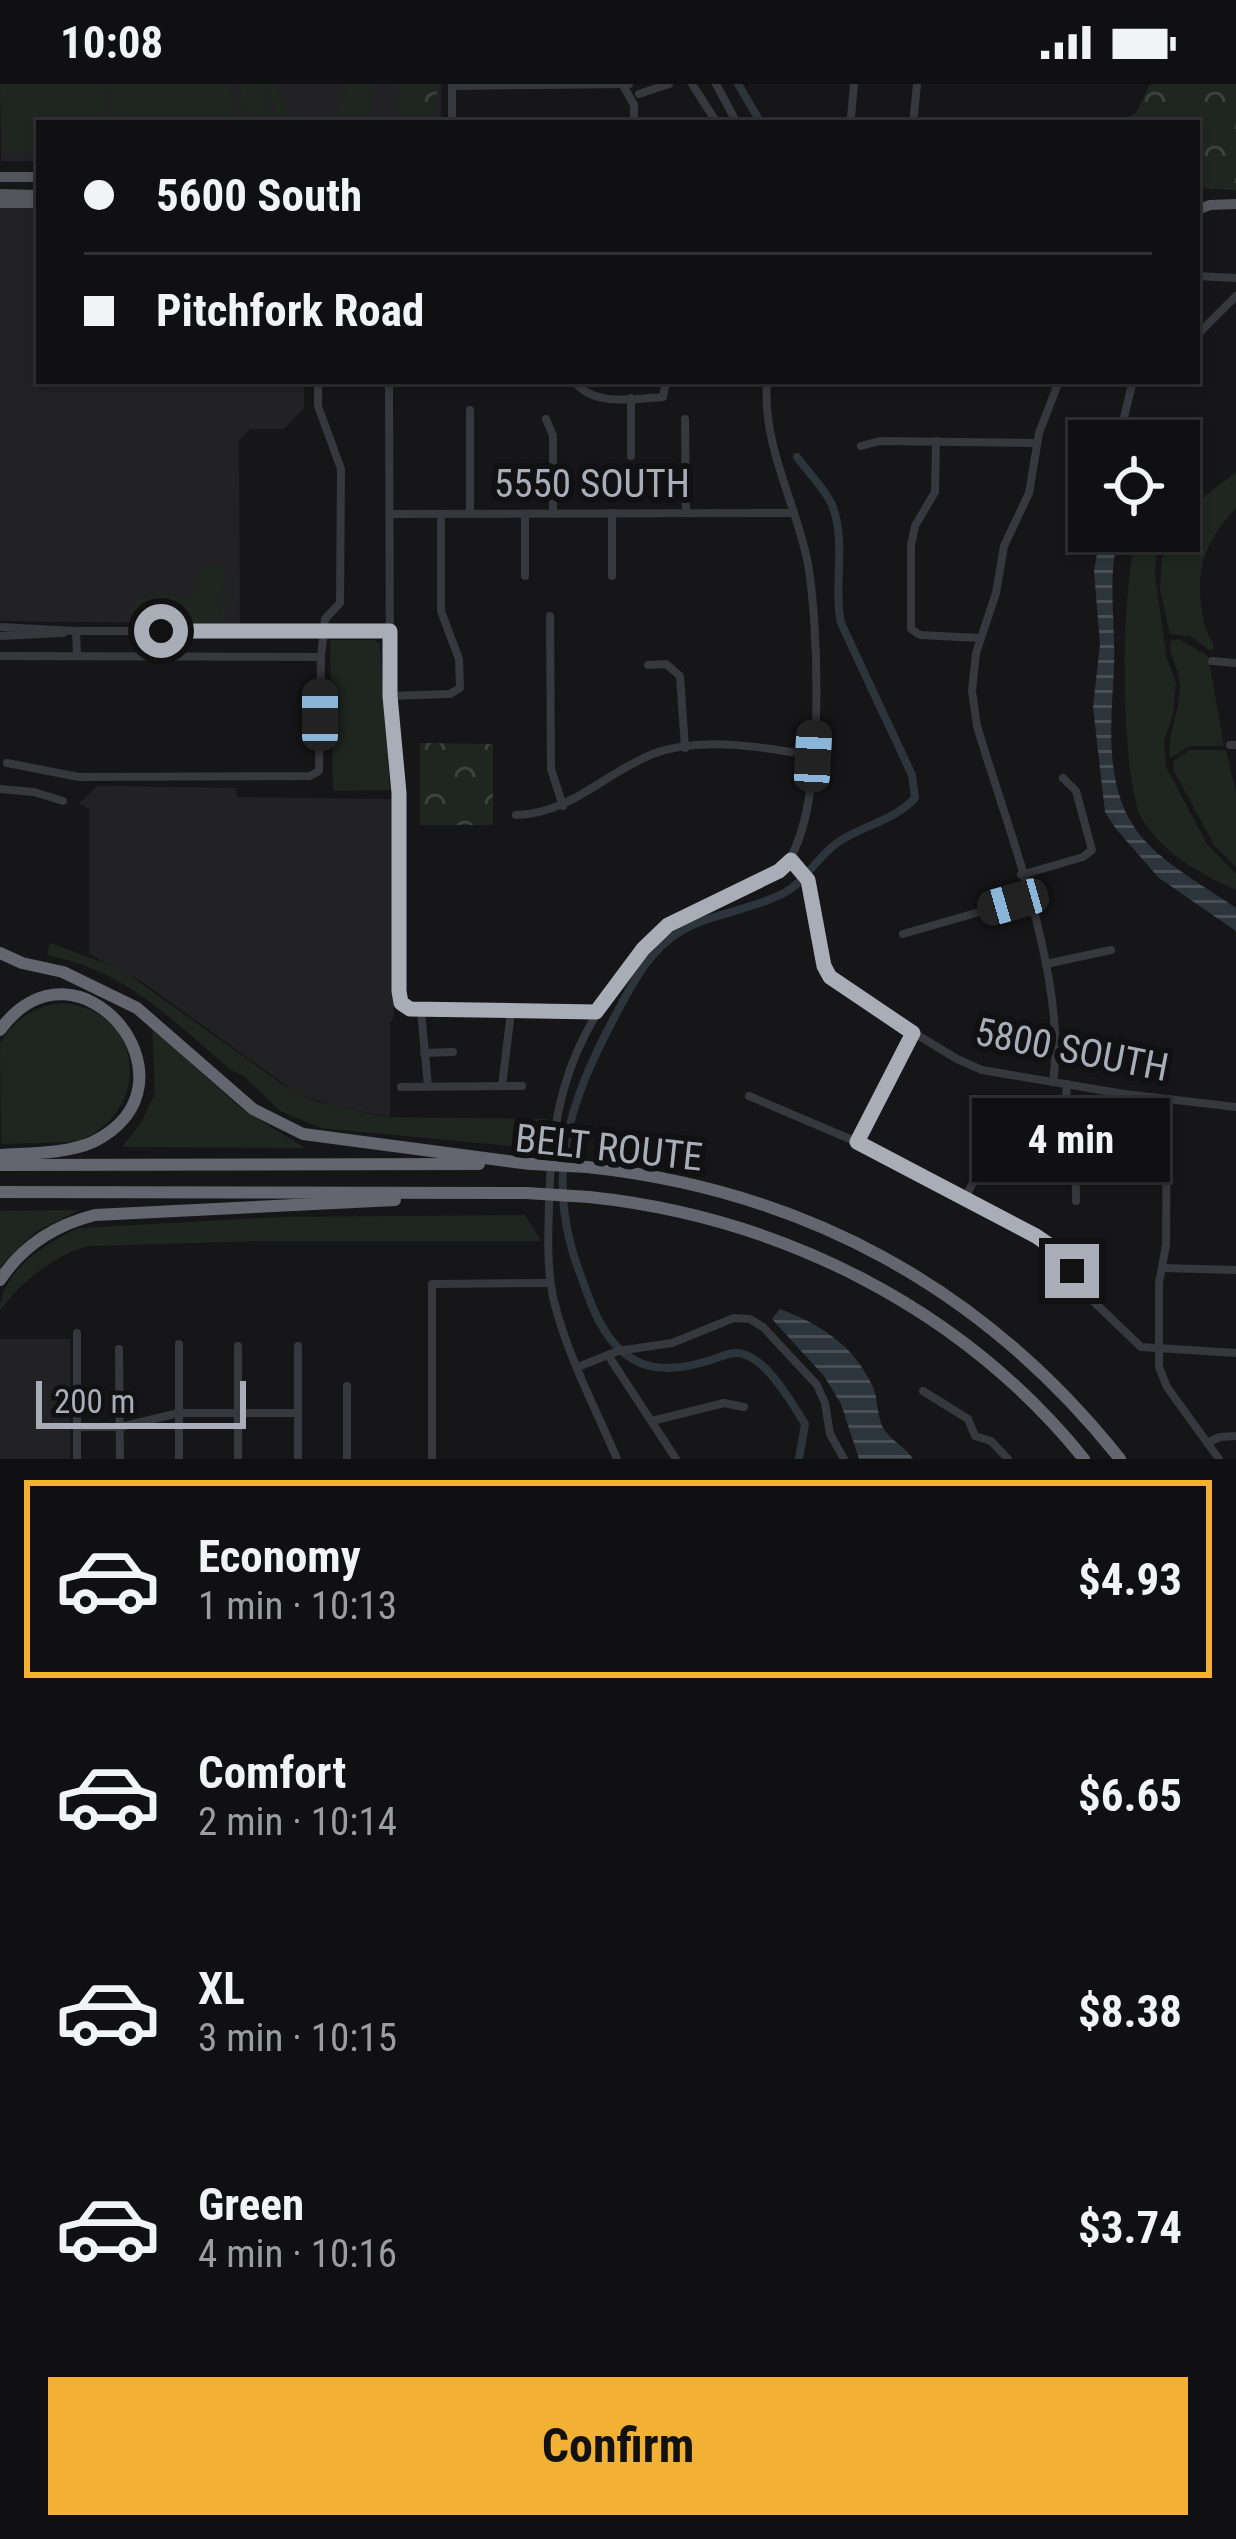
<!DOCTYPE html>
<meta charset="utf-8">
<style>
body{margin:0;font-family:"Roboto Condensed",sans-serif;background:#19191b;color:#f1f3f6;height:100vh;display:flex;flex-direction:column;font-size:45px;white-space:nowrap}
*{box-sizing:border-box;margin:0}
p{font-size:39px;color:#9c9d9f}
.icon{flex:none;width:66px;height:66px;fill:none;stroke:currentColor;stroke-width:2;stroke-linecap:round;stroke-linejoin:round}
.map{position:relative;height:1375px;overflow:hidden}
.side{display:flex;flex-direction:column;background:#101012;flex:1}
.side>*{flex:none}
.hud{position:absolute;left:36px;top:36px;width:1164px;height:264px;border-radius:0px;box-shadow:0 3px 9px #0004,0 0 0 3px #303032;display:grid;align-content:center;height:264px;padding:0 48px;background:#101012}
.buttons{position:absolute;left:1068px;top:336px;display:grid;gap:24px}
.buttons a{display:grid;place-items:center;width:132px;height:132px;border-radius:0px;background:#101012;box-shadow:0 3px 9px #0004,0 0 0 3px #303032;font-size:60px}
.scale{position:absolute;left:36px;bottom:30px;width:210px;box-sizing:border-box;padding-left:12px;border:6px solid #a8adb8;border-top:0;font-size:33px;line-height:42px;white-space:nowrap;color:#a8adb8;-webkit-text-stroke:9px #111113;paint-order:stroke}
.end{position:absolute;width:54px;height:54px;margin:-27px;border:15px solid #a8adb8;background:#111;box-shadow:0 0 0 6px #111}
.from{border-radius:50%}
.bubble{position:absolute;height:84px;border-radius:0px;background:#101012;box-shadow:0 3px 9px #0004,0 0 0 3px #303032;font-size:39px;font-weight:700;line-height:84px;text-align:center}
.car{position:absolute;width:36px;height:72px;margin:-36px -18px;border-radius:15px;box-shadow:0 0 9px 3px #0007;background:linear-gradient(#222 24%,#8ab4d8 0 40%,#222 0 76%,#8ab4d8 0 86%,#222 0)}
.hud b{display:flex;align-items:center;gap:42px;height:114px;font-size:45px}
.hud b+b{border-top:3px solid #303032}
.hud i{width:30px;height:30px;background:#f1f3f6}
ul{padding:21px 0 0;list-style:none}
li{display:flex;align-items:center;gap:36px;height:198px;margin:0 24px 18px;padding:0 24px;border:6px solid transparent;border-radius:0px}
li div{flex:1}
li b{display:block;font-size:45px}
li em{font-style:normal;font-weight:700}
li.current{border-color:#f2b134}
li>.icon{width:108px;height:108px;stroke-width:1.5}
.primary-button{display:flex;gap:24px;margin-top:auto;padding:24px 48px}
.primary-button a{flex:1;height:138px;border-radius:0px;background:#f2b134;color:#111;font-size:48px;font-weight:700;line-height:138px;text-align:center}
.status{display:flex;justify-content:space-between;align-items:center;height:84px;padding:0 60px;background:#101012;direction:ltr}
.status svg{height:33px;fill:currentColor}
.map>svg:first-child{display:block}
.built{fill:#222225}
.green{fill:#1e261f}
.forest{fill:url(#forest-crowns)}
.water{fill:url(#water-rules)}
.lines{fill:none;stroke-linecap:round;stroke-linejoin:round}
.canal{stroke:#2c353c;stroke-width:8}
.minor{stroke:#37383d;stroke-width:8}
.major{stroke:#53555c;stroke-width:10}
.highway{stroke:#63666e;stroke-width:12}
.highway-bridge{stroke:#63666e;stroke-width:12}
.route{stroke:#a8adb8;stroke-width:15}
.labels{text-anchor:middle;stroke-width:12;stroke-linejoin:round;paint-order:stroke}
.street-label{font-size:39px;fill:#a8adb8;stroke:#111113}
</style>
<div class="status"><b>10:08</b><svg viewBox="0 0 49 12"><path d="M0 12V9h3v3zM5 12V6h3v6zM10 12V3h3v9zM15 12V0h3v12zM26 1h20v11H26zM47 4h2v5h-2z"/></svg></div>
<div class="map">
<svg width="1236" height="1375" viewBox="0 0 1236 1375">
<defs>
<pattern id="forest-crowns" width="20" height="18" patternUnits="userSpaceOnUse" patternTransform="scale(3)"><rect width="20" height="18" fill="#1e261f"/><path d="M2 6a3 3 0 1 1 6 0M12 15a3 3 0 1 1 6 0" fill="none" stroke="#3c433d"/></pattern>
<pattern id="water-rules" width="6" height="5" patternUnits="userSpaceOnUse" patternTransform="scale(3)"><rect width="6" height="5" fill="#2c353c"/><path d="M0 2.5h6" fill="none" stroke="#485056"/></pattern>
</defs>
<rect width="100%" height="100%" fill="#161618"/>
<g class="built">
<polygon points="0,0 441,0 441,39 39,39 39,77 1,77"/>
<polygon points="0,123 39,124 39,297 304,297 304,324 284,345 250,345 239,357 240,540 0,537"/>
<polygon points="98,702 236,704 237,713 393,715 394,932 390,939 390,1033 329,1021 295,1008 141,897 89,870 89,725 79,719"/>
<rect x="0" y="1255" width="70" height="120"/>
</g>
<g class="green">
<polygon points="0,0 105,0 108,29 115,39 39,39 39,69 3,68"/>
<polygon points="107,0 230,0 234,39 120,39 112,26"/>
<path d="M241,0L267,1L266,26L274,27L269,0H278C281,50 342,50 346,0L372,2V39H245L246,27L240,26Z"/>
<path d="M1236,388V424C1202,460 1194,490 1204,539C1207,551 1212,553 1214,565L1210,566L1190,552L1170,550L1160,505L1162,472L1205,412Z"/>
<path d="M1140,447H1172L1156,472L1155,491L1167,575L1176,599L1173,630L1164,657L1166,683L1207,760L1236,790V806C1200,790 1162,769 1141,733C1120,694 1119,485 1140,447Z"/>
<polygon points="208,481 226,482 218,539 230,486 223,539 141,540 133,536 133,514 195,511 200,489"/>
<path d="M1179,555L1208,572L1224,662H1190L1170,674C1167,649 1180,628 1180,603C1180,588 1172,577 1170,563L1171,557Z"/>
<polygon points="330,556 375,556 380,560 390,706 333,707"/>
<polygon points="1190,666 1226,666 1236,709 1236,783 1214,761 1173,685 1174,677"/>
<path d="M50,859L121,885L285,1002L317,1018L385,1033L547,1035L541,1055L530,1064L321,1044L280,1027L244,992L231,986C169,934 129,888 47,871Z"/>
<path d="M60,919C146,924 154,1030 76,1058L1,1060L0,959C15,935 33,923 60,919Z"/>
<polygon points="152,944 241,1024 305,1064 122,1063 142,1037 155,1009"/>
<polygon points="79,1126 35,1148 0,1183 0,1127"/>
<path d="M525,1131L541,1157H261L89,1162C56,1170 19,1199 0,1227C0,1188 45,1159 79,1144L281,1133Z"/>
</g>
<g class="forest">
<polygon points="398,0 437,0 436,39 398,39"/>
<polygon points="1150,0 1236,0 1236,106 1197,104 1197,39 1116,39 1136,29"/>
<polygon points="420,659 493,660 493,741 420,741"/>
</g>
<g class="water">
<path d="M1101,447H1120C1106,492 1116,538 1114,584C1111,641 1102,713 1147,759C1171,784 1207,804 1236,824V847L1159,794L1116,745L1105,728L1093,623L1100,560L1094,487Z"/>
<path d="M780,1225C820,1240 854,1261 873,1303C879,1317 876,1335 886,1348C895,1359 905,1363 913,1375H859L841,1320L824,1292L772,1235Z"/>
</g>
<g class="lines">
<g class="canal">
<polyline points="738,0 761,39"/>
<path d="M797,373C808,388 825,405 832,421C847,458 833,501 841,539L912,691L915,714C894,737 861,742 837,759C817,773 805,798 784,809C752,826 712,829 681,847C649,866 632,900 615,932C568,1020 543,1095 581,1192C588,1212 595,1233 607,1250C634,1290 670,1289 711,1276C723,1272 734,1266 746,1271C770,1280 792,1319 805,1340L799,1375"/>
</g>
<g class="minor">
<polyline points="692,0 717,39"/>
<polyline points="716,0 737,39"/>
<polyline points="624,3 634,21 634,39"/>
<polyline points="639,10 669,0"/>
<polyline points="914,31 917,0"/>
<polyline points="851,33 854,0"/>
<polyline points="452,39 452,2 629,0"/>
<polyline points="1197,192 1236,194"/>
<polyline points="1197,251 1236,212"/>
<polyline points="389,297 390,612 399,709 400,914 404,922 421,927 596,928"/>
<path d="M574,297C594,323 632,315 663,313L666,297"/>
<polyline points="546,335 553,352 553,430"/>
<polyline points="685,335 686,429"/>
<polyline points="936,357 935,408 915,442 911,461 911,545 920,551 979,554"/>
<polyline points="1118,357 1133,297"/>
<polyline points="861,362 880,357 1037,359"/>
<polyline points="631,372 631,314"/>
<polyline points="612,429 612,492"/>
<polyline points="390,430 794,429"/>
<polyline points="470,430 470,326"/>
<polyline points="525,430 525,492"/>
<polyline points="550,532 551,685 563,722"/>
<polyline points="0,543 76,547 390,547"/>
<polyline points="76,547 77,572"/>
<polyline points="0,552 63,549"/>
<polyline points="0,572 321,573"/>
<polyline points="1212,577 1236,579"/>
<polyline points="648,581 666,580 680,592 685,664"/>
<polyline points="390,612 450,610 460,604 459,575 441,527 441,431"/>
<polyline points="1230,661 1236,661"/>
<polyline points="7,679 79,693 310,692 319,687 321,573 325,535 340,519 341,385 318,322 318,297"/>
<polyline points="0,705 34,708 63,717"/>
<path d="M516,731C571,730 604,689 653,670C701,652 765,663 813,672"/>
<polyline points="791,776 808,797 824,882 842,905 957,975 982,986 1124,1010 1236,1023"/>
<polyline points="1021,791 1083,773 1092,766 1076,707 1063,694"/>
<polyline points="903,850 1028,814"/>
<polyline points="1046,880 1111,866"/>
<polyline points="421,927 428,1002"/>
<polyline points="424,969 453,968"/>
<path d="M1053,998C1068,895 1007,743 977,642L972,607L976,569L996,509L1004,462L1029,409L1039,349L1059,297"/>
<polyline points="1067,1000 1066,1015 1075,1037 1076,1117"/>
<polyline points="502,1002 511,928"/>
<polyline points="401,1003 522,1002"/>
<polyline points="749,1012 857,1058 1044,1156 1063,1173 1092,1216 1141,1263 1236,1269"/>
<polyline points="1167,1016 1166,1161 1159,1199 1159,1283 1167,1303 1219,1375"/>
<polyline points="857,1058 913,949"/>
<polyline points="965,1115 975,1094"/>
<polyline points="1162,1184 1236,1186"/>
<polyline points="77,1249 77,1375"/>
<polyline points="298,1262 298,1375"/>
<polyline points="119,1265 120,1375"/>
<polyline points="608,1271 676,1375"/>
<polyline points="578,1283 618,1267 672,1259 734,1234 750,1235 763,1243 817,1301 825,1319 830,1350 844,1375"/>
<polyline points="923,1307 968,1335 975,1352 991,1357 1008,1375"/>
<polyline points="652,1337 724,1319 744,1323"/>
<polyline points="77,1343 120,1343 179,1329 298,1329"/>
<polyline points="1207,1359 1220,1353 1236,1352"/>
<polyline points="179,1375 179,1260"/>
<polyline points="238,1375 238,1262"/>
<polyline points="347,1375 347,1302"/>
<polyline points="432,1375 432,1200 550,1199"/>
<path d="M617,1375C595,1323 566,1269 553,1213C547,1184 548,1152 549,1122C551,1035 564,971 617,899C631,880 645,859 665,844C698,818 741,806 779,787C828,748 819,535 807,475C794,415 762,360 767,297"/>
</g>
<g class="major">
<polyline points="0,93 39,93"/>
<polyline points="0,110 39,111"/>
<polyline points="0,119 39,119"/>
<polyline points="1197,126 1210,121 1236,120"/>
</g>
<g class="highway">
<polyline points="0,869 22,879 63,888 137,924 253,1025 303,1050 530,1080"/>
<path d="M0,946C78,839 210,1001 93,1058C66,1070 29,1069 0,1071"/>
<polyline points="0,1081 479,1080"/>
<path d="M587,1083C804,1106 984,1204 1120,1375"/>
<polyline points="0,1108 526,1109"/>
<path d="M589,1113C781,1133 962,1224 1084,1375"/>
<path d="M0,1196C23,1161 55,1141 95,1131L395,1116"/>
</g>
<g class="highway-bridge">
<polyline points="532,1080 587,1083"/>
<polyline points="526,1109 589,1113"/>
</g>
</g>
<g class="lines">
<polyline class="route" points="161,547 390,547 390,612 399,709 399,907 401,919 410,925 596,928 643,865 668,841 779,787 791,776 808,796 824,882 830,893 913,949 857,1058 1036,1152 1058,1167 1072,1187"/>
</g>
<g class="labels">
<g class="street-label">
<text x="592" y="413">5550 SOUTH</text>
<text transform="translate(1072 965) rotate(11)" y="14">5800 SOUTH</text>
<text transform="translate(609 1063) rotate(6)" y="14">BELT ROUTE</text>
</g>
</g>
</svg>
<div class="buttons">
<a><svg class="icon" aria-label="locate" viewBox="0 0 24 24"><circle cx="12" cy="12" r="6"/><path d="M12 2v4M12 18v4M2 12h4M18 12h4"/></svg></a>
</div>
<div class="scale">200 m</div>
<i class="end from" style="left:161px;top:547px"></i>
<i class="end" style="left:1072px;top:1187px"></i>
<div class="bubble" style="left:972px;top:1014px;width:198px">4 min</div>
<i class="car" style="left:320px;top:631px;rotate:0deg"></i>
<i class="car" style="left:813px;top:672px;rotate:3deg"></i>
<i class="car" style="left:1013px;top:818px;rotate:254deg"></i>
<div class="hud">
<b><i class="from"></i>5600 South</b>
<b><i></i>Pitchfork Road</b>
</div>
</div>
<section class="side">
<ul>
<li class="current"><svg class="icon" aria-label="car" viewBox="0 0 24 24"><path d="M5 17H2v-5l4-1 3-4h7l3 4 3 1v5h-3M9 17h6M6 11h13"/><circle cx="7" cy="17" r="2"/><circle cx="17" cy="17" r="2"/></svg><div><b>Economy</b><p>1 min · 10:13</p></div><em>$4.93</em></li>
<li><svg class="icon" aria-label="car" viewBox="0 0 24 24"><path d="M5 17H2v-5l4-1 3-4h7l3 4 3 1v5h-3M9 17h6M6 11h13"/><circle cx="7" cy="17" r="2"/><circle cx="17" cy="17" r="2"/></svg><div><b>Comfort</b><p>2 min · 10:14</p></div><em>$6.65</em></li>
<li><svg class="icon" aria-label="car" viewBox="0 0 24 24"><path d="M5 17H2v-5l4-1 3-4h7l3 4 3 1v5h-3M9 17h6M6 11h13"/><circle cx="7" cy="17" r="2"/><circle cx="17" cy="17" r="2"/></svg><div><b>XL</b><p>3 min · 10:15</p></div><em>$8.38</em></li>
<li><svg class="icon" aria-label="car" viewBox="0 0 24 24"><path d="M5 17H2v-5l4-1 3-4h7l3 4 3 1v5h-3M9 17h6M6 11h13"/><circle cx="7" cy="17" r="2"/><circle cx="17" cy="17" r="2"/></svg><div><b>Green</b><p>4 min · 10:16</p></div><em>$3.74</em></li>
</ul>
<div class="primary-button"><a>Confirm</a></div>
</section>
